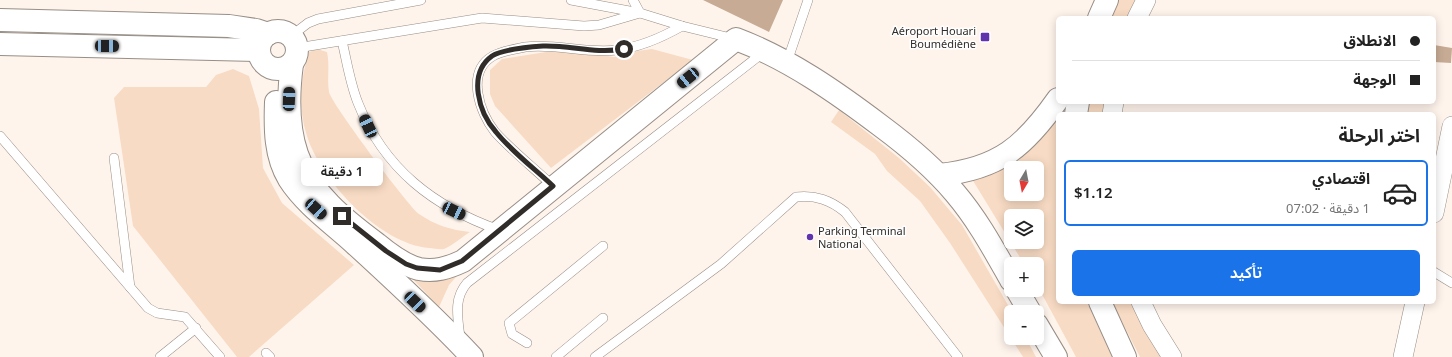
<!DOCTYPE html>
<html lang="ar">
<meta charset="utf-8">
<style>
body{margin:0;font-family:Georgia,"Noto Sans Arabic",serif;background:#f6f6f6;color:#222;direction:rtl;height:100vh;display:flex;flex-direction:column;font-size:15px;white-space:nowrap}
*{box-sizing:border-box;margin:0}
p{font-size:13px;color:#767676}
.icon{flex:none;width:22px;height:22px;fill:none;stroke:currentColor;stroke-width:2;stroke-linecap:round;stroke-linejoin:round}
.map{position:relative;flex:1;overflow:hidden;direction:ltr}
.panel{position:absolute;left:1056px;top:112px;width:380px;height:192px;display:flex;flex-direction:column;background:#fff;border-radius:6px;box-shadow:0 2px 10px #0003;direction:rtl}
.panel>*{flex:none}
.guide{position:absolute;left:1056px;top:16px;width:380px;height:88px;border-radius:6px;box-shadow:0 2px 10px #0003;direction:rtl;display:grid;align-content:center;height:88px;padding:0 16px;background:#fff}
.needle{width:26px;rotate:190deg}
.fabs{position:absolute;left:1004px;top:161px;display:grid;gap:8px}
.fabs a{display:grid;place-items:center;width:40px;height:40px;border-radius:6px;background:#fff;box-shadow:0 2px 10px #0003;font-size:20px}
.end{position:absolute;width:18px;height:18px;margin:-9px;border:5px solid #302c29;background:#fff;box-shadow:0 0 0 2px #fff}
.from{border-radius:50%}
.bubble{position:absolute;height:28px;border-radius:6px;background:#fff;box-shadow:0 2px 10px #0003;font-size:13px;font-weight:600;line-height:28px;text-align:center;direction:rtl}
.car{position:absolute;width:12px;height:24px;margin:-12px -6px;border-radius:5px;box-shadow:0 0 3px 1px #0007;background:linear-gradient(#222 24%,#8ab4d8 0 40%,#222 0 76%,#8ab4d8 0 86%,#222 0)}
.guide b{display:flex;align-items:center;gap:14px;height:38px;font-size:15px}
.guide b+b{border-top:1px solid #e0e0e0}
.guide i{width:10px;height:10px;background:#222}
ul{padding:0;list-style:none}
li{display:flex;align-items:center;gap:12px;height:66px;margin:0 8px 6px;padding:0 8px;border:2px solid transparent;border-radius:6px}
li div{flex:1}
li b{display:block;font-size:15px}
li em{font-style:normal;font-weight:600}
li.current{border-color:#1a73e8}
li>.icon{width:36px;height:36px;stroke-width:1.5}
h2{padding:0 16px;font-size:18px;line-height:48px}
.cta{display:flex;gap:8px;margin-top:auto;padding:8px 16px}
.cta a{flex:1;height:46px;border-radius:6px;background:#1a73e8;color:#fff;font-size:16px;font-weight:600;line-height:46px;text-align:center}
.map>svg:first-child{display:block}
.green{fill:#f8dbc4;fill-rule:evenodd}
.forest{fill:#c7ab94}
.lines{fill:none;stroke-linecap:round;stroke-linejoin:round}
.lane-casing{stroke:#978e86;stroke-width:10}
.street-casing{stroke:#978e86;stroke-width:20}
.secondary-casing{stroke:#978e86;stroke-width:24}
.lane{stroke:#fff;stroke-width:9}
.street{stroke:#fff;stroke-width:19}
.secondary{stroke:#fff;stroke-width:22}
.route{stroke:#302c29;stroke-width:5}
.poi-dot{fill:#6034ac;stroke:#fff;stroke-width:1.5}
.labels{text-anchor:middle;stroke-width:3;stroke-linejoin:round;paint-order:stroke}
.poi-label{font-size:11px;fill:#302c29;stroke:#fff;text-anchor:end}
</style>
<div class="map">
<svg width="1452" height="357" viewBox="0 0 1452 357">
<rect width="100%" height="100%" fill="#fff4ec"/>
<g class="green">
<polygon points="1118,0 1139,0 1132,18 1111,18"/>
<path d="M317,49L327,52C330,65 327,79 329,92C331,103 408,206 419,214C435,225 451,230 470,232C462,237 452,246 444,249C440,250 433,248 429,248C380,244 321,181 307,136C298,109 300,79 309,52Z"/>
<polygon points="565,49 614,57 630,52 652,49 693,60 551,168 495,106 490,94 490,70 502,59"/>
<polygon points="233,69 249,76 259,109 263,168 282,203 354,265 249,357 237,357 133,226 114,98 124,87 206,87 216,75"/>
<polygon points="1089,102 1109,102 1109,114 1088,114"/>
<polygon points="839,110 899,158 930,187 962,225 1012,312 1011,338 1026,338 1036,357 1023,357 950,243 920,201 887,171 875,154 831,122"/>
<path d="M1057,121L1058,302H1087L1112,357H1076L1037,285V264H1024L967,171L1024,148ZM1011,168H1037V194H1011ZM1011,216H1037V242H1011Z"/>
<polygon points="462,270 449,285 439,307 410,276"/>
<polygon points="1112,302 1136,302 1165,357 1140,357"/>
</g>
<g class="forest">
<polygon points="703,0 783,0 769,32"/>
<polygon points="1434,45 1452,48 1451,63 1434,62"/>
</g>
<g class="lines">
<defs>
<g id="lane">
<polyline points="571,0 640,13 682,26 735,39"/>
<polyline points="291,36 308,23 318,19 421,0"/>
<path d="M342,41C347,62 350,83 358,103C384,169 434,207 499,230"/>
<polyline points="297,48 482,18 584,26 599,25 640,13 633,0"/>
<polyline points="787,62 808,0"/>
<polyline points="0,136 148,308 157,313 185,317 220,357"/>
<polyline points="114,158 130,287"/>
<path d="M553,186C535,169 511,150 495,132C480,113 465,72 493,56C502,51 516,49 525,47C556,43 586,54 617,50C640,47 661,38 682,26"/>
<polyline points="1434,272 1452,283"/>
<path d="M460,338C458,318 453,299 467,283L764,52"/>
<polyline points="527,343 512,334 509,323 603,246"/>
<polyline points="266,353 270,357"/>
<polyline points="160,357 196,328"/>
<polyline points="556,357 603,318"/>
<path d="M595,357L721,264L796,197C816,195 830,200 845,212L958,357"/>
</g>
<g id="street">
<polyline points="1137,18 1146,0"/>
<polyline points="1112,114 1114,102"/>
<polyline points="1434,213 1452,126"/>
<polyline points="1141,302 1152,325 1172,357"/>
<polyline points="1403,357 1415,302"/>
</g>
<g id="secondary">
<polyline points="1099,18 1107,0"/>
<polyline points="0,20 229,26 256,30 268,34"/>
<circle cx="278" cy="50" r="19"/>
<polyline points="0,44 259,50"/>
<path d="M292,64C288,94 287,125 297,154C310,193 346,221 377,244C389,254 403,265 419,269C435,272 448,268 463,261L736,39C789,59 836,92 881,126C908,146 934,168 955,193C978,220 994,250 1011,280"/>
<path d="M276,102C275,129 275,156 289,179C305,204 332,223 354,243C394,280 435,317 472,357"/>
<polyline points="1076,114 1078,102"/>
<path d="M939,175C999,169 1025,146 1058,99"/>
<polyline points="1017,290 1030,312"/>
<polyline points="1100,302 1125,357"/>
<polyline points="1037,325 1056,357"/>
</g>
</defs>
<use href="#lane" class="lane-casing"/>
<use href="#street" class="street-casing"/>
<use href="#secondary" class="secondary-casing"/>
<use href="#lane" class="lane"/>
<use href="#street" class="street"/>
<use href="#secondary" class="secondary"/>
</g>
<g class="lines">
<path class="route" d="M342,216L386,251L406,264L417,268L440,270L462,261L553,186C535,169 512,152 496,132C479,113 467,74 492,56C503,49 529,47 543,46C571,45 594,54 624,49"/>
</g>
<g class="poi-dot">
<rect x="980" y="32" width="10" height="10" rx="2"/>
<circle cx="810" cy="237" r="4"/>
</g>
<g class="labels">
<g class="poi-label">
<text x="976" y="35">Aéroport Houari<tspan x="976" dy="13">Boumédiène</tspan></text>
<text x="818" y="235" text-anchor="start">Parking Terminal<tspan x="818" dy="13">National</tspan></text>
</g>
</g>
</svg>
<div class="fabs">
<a><svg class="needle" viewBox="-14 -14 28 28"><path d="M0-13l5 13h-10z" fill="#e53935"/><path d="M0 13l5-13h-10z" fill="#767676"/></svg></a>
<a><svg class="icon" aria-label="layers" viewBox="0 0 24 24"><path d="M12 4l9 5-9 5-9-5zM3 14l9 5 9-5"/></svg></a>
<a>+</a>
<a>−</a>
</div>
<i class="end from" style="left:624px;top:49px"></i>
<i class="end" style="left:342px;top:216px"></i>
<div class="bubble" style="left:301px;top:158px;width:82px">1 دقيقة</div>
<i class="car" style="left:107px;top:46px;rotate:91deg"></i>
<i class="car" style="left:688px;top:78px;rotate:231deg"></i>
<i class="car" style="left:289px;top:99px;rotate:2deg"></i>
<i class="car" style="left:368px;top:126px;rotate:335deg"></i>
<i class="car" style="left:316px;top:209px;rotate:132deg"></i>
<i class="car" style="left:454px;top:211px;rotate:115deg"></i>
<i class="car" style="left:415px;top:302px;rotate:134deg"></i>
<div class="guide">
<b><i class="from"></i>الانطلاق</b>
<b><i></i>الوجهة</b>
</div>
<section class="panel">
<h2>اختر الرحلة</h2>
<ul>
<li class="current"><svg class="icon" aria-label="car" viewBox="0 0 24 24"><path d="M5 17H2v-5l4-1 3-4h7l3 4 3 1v5h-3M9 17h6M6 11h13"/><circle cx="7" cy="17" r="2"/><circle cx="17" cy="17" r="2"/></svg><div><b>اقتصادي</b><p>1 دقيقة · 07:02</p></div><em>$1.12</em></li>
</ul>
<div class="cta"><a>تأكيد</a></div>
</section>
</div>
